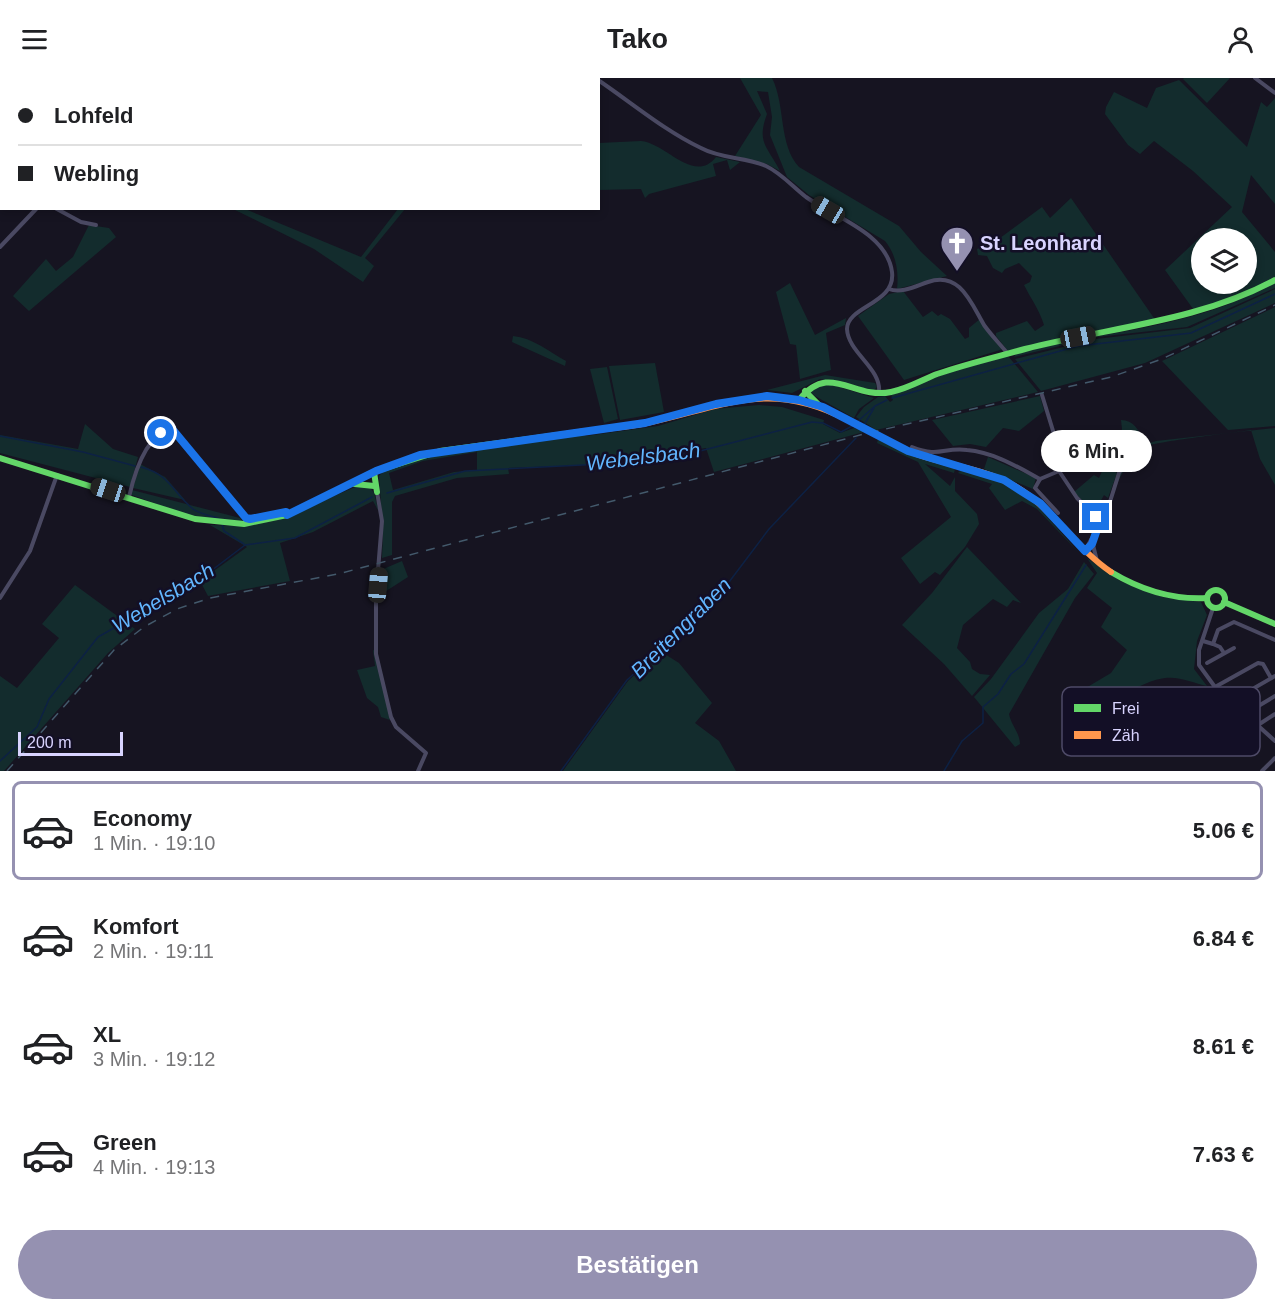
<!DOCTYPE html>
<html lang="de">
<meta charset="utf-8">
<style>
body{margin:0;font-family:Arial,sans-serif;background:#f2f2f2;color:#202124;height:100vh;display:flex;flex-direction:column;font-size:22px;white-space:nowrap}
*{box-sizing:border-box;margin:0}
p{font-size:20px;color:#757577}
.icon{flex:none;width:33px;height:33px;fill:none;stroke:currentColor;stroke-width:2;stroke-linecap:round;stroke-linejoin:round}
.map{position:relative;height:693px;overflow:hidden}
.panel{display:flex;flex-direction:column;background:#fff;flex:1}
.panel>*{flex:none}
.guide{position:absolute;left:0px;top:0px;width:600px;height:132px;box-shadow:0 3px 9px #0003;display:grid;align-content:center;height:132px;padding:0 18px;background:#fff}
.controls{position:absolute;left:1191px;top:150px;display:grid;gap:12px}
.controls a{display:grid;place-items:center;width:66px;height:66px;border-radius:50%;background:#fff;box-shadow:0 3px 9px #0003;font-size:30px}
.scale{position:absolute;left:18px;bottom:15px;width:105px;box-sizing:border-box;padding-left:6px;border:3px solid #d9d4ff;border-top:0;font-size:16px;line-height:21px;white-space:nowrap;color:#d9d4ff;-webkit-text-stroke:4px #130f26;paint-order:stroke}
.end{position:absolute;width:27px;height:27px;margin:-14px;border:8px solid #1a73e8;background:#fff;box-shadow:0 0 0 3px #fff}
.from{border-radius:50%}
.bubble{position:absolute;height:42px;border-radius:21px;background:#fff;box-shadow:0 3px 9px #0003;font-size:20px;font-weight:700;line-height:42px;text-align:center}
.car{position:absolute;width:18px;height:36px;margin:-18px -9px;border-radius:8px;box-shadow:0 0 4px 2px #0007;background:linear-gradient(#222 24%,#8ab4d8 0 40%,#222 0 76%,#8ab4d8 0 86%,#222 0)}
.guide b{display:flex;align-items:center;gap:21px;height:57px;font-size:22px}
.guide b+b{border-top:2px solid #e0e0e0}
.guide i{width:15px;height:15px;background:#202124}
ul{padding:10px 0 0;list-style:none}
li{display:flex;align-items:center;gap:18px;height:99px;margin:0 12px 9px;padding:0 6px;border:3px solid transparent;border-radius:9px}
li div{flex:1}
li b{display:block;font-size:22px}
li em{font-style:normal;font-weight:700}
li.on{border-color:#9591b1}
li>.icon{width:54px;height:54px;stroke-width:1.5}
.button{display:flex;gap:12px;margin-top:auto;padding:12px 18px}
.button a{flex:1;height:69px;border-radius:36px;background:#9591b1;color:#fff;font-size:24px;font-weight:700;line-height:69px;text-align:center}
header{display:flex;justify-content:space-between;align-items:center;height:78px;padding:0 18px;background:#fff;font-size:27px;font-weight:700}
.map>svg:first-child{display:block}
.green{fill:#132c2d;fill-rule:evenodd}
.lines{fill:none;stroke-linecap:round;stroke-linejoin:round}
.stream{stroke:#0d2144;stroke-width:1.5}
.street{stroke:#4a4962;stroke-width:4}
.fast{stroke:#63d668;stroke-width:6}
.slow{stroke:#ff974d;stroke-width:6}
.rail{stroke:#43596b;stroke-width:1.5;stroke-dasharray:9 8;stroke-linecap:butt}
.fast-bridge{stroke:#63d668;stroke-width:6}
.route{stroke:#1a73e8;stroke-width:8}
.labels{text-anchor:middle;stroke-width:5;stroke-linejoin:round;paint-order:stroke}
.poi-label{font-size:20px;font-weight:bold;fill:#d9d4ff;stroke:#130f26;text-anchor:start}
.water-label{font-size:21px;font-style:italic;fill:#62b6ff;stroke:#130f26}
.key{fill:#130f26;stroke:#4e4a67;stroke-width:1.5}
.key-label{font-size:16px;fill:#d9d4ff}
</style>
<header><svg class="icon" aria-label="menu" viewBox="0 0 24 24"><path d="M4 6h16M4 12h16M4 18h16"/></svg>Tako<svg class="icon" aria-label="person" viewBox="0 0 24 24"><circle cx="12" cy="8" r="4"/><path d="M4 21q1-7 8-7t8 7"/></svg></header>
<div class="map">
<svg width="1275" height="693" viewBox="0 0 1275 693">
<rect width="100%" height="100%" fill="#161421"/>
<g class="green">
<path d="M740,0H772C786,28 778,66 799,89L899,148L921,174L947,198L897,211C899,194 896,176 885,163L809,117L787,99L770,57L772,39L768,14L757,13L767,36C756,65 768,69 780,93L767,86L735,78L761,37Z"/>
<polygon points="1230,0 1207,25 1183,1 1184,0"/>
<path d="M1179,2L1247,69L1261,24L1267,29L1275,20V126L1251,97L1242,134L1275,174V199L1244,217L1196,235L1165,192L1232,129L1193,93L1154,63L1140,76L1128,67L1105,36L1106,29L1114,14L1147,30L1156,10ZM1202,160H1246V206H1202Z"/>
<path d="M641,63C666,65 694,107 716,79L740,84L730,92L727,82L713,86L716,98L649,116L645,120L641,111L599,112V65Z"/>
<path d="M1071,120L1156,243L1081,255L1008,273L996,258V255L1027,243L1035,253L1044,247C1039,231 1031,221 1024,207L1030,204L1032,198L1019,185L1005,191L1002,195L993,190L987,178L978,177L977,171L996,163L1042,129L1050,140Z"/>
<polygon points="233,131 245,131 361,179 398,131 405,131 365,180 374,188 363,204 314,171"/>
<polygon points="89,147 109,150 116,159 29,233 13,218 46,181 56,193 73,179"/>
<path d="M1275,204V210L1187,249L1097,259L1014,279L1016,276C1103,252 1196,251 1275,204Z"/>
<polygon points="790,205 815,257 846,240 845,247 826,255 831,292 800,301 796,267 790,266 776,214"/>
<polygon points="1275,211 1275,225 1145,285 1041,313 1015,281 1096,261 1190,250"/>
<polygon points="903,213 923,239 932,233 938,238 941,236 950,241 965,261 969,259 969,250 980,241 1003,271 904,302 858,238 889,216"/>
<polygon points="1275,229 1275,348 1228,352 1162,283"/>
<path d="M513,258C533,260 548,273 566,283L565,288L512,264Z"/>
<polygon points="1008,278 1038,314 876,352 856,339 864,329 878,319 885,318 890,324 893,322 891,317 950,294"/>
<polygon points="655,285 664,334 620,342 609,288"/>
<polygon points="607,289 618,341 604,345 590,291"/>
<polygon points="825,297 875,305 877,309 873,313 867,312 820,301 792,315 767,312"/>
<polygon points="815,306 830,306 874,320 859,331 854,340 815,318 810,314"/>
<polygon points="1040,318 1044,333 1019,353 1003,350 986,369 970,366 953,368 932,342"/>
<path d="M759,327L782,329L824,342L823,346L840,355L854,350L864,354L714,394L706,370L587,387L508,390L509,396L457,400L395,418L392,424V477L382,480L383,454L379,398C398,375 547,361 583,356L586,358L658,348L715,331ZM477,374V392L454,394L393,412L389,395L423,383Z"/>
<path d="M1121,342C1133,342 1140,352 1142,363L1118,392L1111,387L1122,351Z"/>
<polygon points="85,346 113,371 138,379 130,409 0,375 0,357 78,371"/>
<path d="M1275,350V407L1260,381L1251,352C1232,355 1150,364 1141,370C1133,376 1127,387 1122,396C1112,412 1112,431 1101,447C1117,418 1117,373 1156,363Z"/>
<polygon points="878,361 955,391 954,395 925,386 950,408 955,399 955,413 977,436 979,446 965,469 940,497 935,494 920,506 901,480 951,439 918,384 877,365"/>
<polygon points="988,379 1036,400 1033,411 984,391"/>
<polygon points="1095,379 1117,395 1108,420 1104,417 1095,433 1098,437 1102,437 1101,439 1095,436 1074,414 1094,397 1099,400 1104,389 1096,383"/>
<polygon points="140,386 165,399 185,422 133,410"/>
<polygon points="962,391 1002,403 1033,423 1080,476 1037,431 1022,423 1005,432 989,410 992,406 958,395"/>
<polygon points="360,407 369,408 374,415 379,434 373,423 313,454 280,465 290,503 208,518 200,503 247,469 210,447 245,448 277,442"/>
<polygon points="132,412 240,440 243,444 189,438 132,417"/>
<polygon points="967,469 1021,525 1013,522 1007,529 993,521 963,547 957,570 970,584 972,591 980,596 990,597 972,618 944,586 902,547 932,515"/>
<path d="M1087,480L1120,503L1163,519L1201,524L1207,537L1197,563L1194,591L1207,608C1194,605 1179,598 1165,600C1143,602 1108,627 1087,638L1074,617L1111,595L1127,572L1101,549L1112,530L1087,510L1097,495Z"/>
<polygon points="402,483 408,499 380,517 381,492"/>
<path d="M1084,484L1094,496L1075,520L1009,636C1011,647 1020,655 1020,666L1015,669L974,619L991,601L1039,535L1068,511Z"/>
<polygon points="75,507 135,551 108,575 4,693 0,693 0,598 17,610 59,560 42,546"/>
<polygon points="373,572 375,573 390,642 381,639 378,629 367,620 357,592 375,588"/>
<polygon points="660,573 679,585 712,625 695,645 719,663 736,693 563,693 628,603"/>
</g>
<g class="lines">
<g class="stream">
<polyline points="892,320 1078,268 1191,255 1275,216"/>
<polyline points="857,344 875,328 887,322"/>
<polyline points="864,347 874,330"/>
<polyline points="0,358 83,374 135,388"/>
<path d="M141,389C171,397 172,414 193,431C200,436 212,438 220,441"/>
<polyline points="387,415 465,393 622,385 700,373 812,344 823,345 841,354 854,347"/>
<polyline points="222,446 224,453 244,466"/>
<polyline points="0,683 37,649 49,621 98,559 199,502 245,467 295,460 372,419"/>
<polyline points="561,693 627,602 668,565 682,546 723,512 769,451 856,360"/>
<polyline points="944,693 962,663 983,645 983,629 998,616 1011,596 1024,586 1086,487"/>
</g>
<g class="street">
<polyline points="1255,0 1275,15"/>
<path d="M598,2C632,25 665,53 701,70C721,81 746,79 766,88C781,95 793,109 806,119C834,139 887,155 892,194C896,226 847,228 847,251C848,275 882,290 879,315"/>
<polyline points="55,130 81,144 96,147"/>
<polyline points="0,169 37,130"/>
<path d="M889,211C901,216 916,208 928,204C960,193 971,225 984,247C991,257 1000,266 1008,276"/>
<polyline points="1042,317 1058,369 1059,393 1077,420 1100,443"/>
<path d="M912,369C940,380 943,369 967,372C993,374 1018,389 1040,401"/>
<polyline points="377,414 382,443 376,517 376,576 391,639 396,649 426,675 418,693"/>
<path d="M129,419C134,397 145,357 171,351L246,440L286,434L287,437"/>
<polyline points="1058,435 1035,410 1040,401 1059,393"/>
<polyline points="1092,463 1097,483"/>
<polyline points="1085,473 1108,430 1119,395 1133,374 1144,364"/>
<polyline points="0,520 30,473 57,397"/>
<polyline points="1213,530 1199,572 1199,587 1215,609 1275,663"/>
<polyline points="1203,563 1213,566 1218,552 1234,544 1275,562"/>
<polyline points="1213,566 1220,569 1224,575"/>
<polyline points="1207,585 1234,570"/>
<polyline points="1215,609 1258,585 1263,586 1271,600"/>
<polyline points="1230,624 1275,598"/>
<polyline points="1245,636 1275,618"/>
<polyline points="1258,647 1275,636"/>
<polyline points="1262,693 1275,680"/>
</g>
<g class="fast">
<polyline points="805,313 819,327"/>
<path d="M799,322C830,283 853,322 891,314C907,311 922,302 937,296C966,286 996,279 1025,271C1110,249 1197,244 1275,202"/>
<polyline points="0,380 195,441 244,446 287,437 376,393 440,373 573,355"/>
<polyline points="374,394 377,414"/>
<polyline points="355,406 374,408"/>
<path d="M1111,494C1141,512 1172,522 1207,520"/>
<circle cx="1216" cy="521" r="9"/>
<polyline points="1224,524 1275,546"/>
</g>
<g class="slow">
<path d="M573,355C598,351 623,350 647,345C726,328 769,301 848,342"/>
<path d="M881,359C893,365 905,372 919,377C951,388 985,391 1015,408C1053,430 1075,470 1111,494"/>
</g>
<polyline class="rail" points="7,693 114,572 144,549 177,531 210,520 338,496 864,356 1111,299 1162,281 1275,227"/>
<polyline class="fast-bridge" points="848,342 881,359"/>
</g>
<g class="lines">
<polyline class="route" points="161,355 168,351 173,352 246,440 250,441 286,434 287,437 376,393 420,377 645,345 716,326 767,318 799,322 823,329 908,373 1004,402 1040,425 1085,473 1092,466 1100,443 1096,439"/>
</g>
<defs>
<symbol id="church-pin" viewBox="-11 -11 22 30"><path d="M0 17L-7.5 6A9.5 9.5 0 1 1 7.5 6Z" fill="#9591b1" stroke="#130f26"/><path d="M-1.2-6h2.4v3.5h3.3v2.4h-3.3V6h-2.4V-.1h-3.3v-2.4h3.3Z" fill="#fff"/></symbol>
</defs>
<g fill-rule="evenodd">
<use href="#church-pin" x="938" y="146" width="38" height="52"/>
</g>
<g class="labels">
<g class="poi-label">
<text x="980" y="172">St. Leonhard</text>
</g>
<g class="water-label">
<text transform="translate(643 379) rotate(-7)" y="7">Webelsbach</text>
<text transform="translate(163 520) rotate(-31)" y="7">Webelsbach</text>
<text transform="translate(681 550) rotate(-45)" y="7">Breitengraben</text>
</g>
</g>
<rect x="1062" y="609" width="198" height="69" rx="9" class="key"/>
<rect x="1074" y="626" width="27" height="8" fill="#63d668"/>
<rect x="1074" y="653" width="27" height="8" fill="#ff974d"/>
<g class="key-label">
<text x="1112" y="636">Frei</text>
<text x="1112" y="663">Zäh</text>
</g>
</svg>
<div class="controls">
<a><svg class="icon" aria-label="layers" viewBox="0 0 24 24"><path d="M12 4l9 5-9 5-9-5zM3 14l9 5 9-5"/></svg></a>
</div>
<div class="scale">200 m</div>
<i class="end from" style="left:161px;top:355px"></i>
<i class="end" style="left:1096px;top:439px"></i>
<div class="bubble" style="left:1041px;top:352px;width:111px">6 Min.</div>
<i class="car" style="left:828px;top:132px;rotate:300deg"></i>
<i class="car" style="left:1078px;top:259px;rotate:79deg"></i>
<i class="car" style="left:108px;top:412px;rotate:288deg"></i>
<i class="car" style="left:378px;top:507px;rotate:5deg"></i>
<div class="guide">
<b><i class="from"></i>Lohfeld</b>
<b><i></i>Webling</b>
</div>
</div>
<section class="panel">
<ul>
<li class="on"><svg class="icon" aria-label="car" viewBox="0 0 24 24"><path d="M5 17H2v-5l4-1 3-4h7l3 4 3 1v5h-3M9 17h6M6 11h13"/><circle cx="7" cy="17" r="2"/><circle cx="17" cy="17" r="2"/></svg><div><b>Economy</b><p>1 Min. · 19:10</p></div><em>5.06 €</em></li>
<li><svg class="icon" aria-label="car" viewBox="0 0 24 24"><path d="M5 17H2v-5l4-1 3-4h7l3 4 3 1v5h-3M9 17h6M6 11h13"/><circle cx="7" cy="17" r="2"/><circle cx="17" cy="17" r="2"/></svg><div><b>Komfort</b><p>2 Min. · 19:11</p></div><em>6.84 €</em></li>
<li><svg class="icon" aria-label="car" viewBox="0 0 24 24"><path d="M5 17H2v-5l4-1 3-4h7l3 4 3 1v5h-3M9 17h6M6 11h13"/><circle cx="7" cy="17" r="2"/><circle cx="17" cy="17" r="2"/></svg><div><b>XL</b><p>3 Min. · 19:12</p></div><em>8.61 €</em></li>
<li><svg class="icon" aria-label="car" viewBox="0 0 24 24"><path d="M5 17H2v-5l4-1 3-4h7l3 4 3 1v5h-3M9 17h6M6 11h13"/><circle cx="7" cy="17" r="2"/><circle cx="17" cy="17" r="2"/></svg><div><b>Green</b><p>4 Min. · 19:13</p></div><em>7.63 €</em></li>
</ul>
<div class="button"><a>Bestätigen</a></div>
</section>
